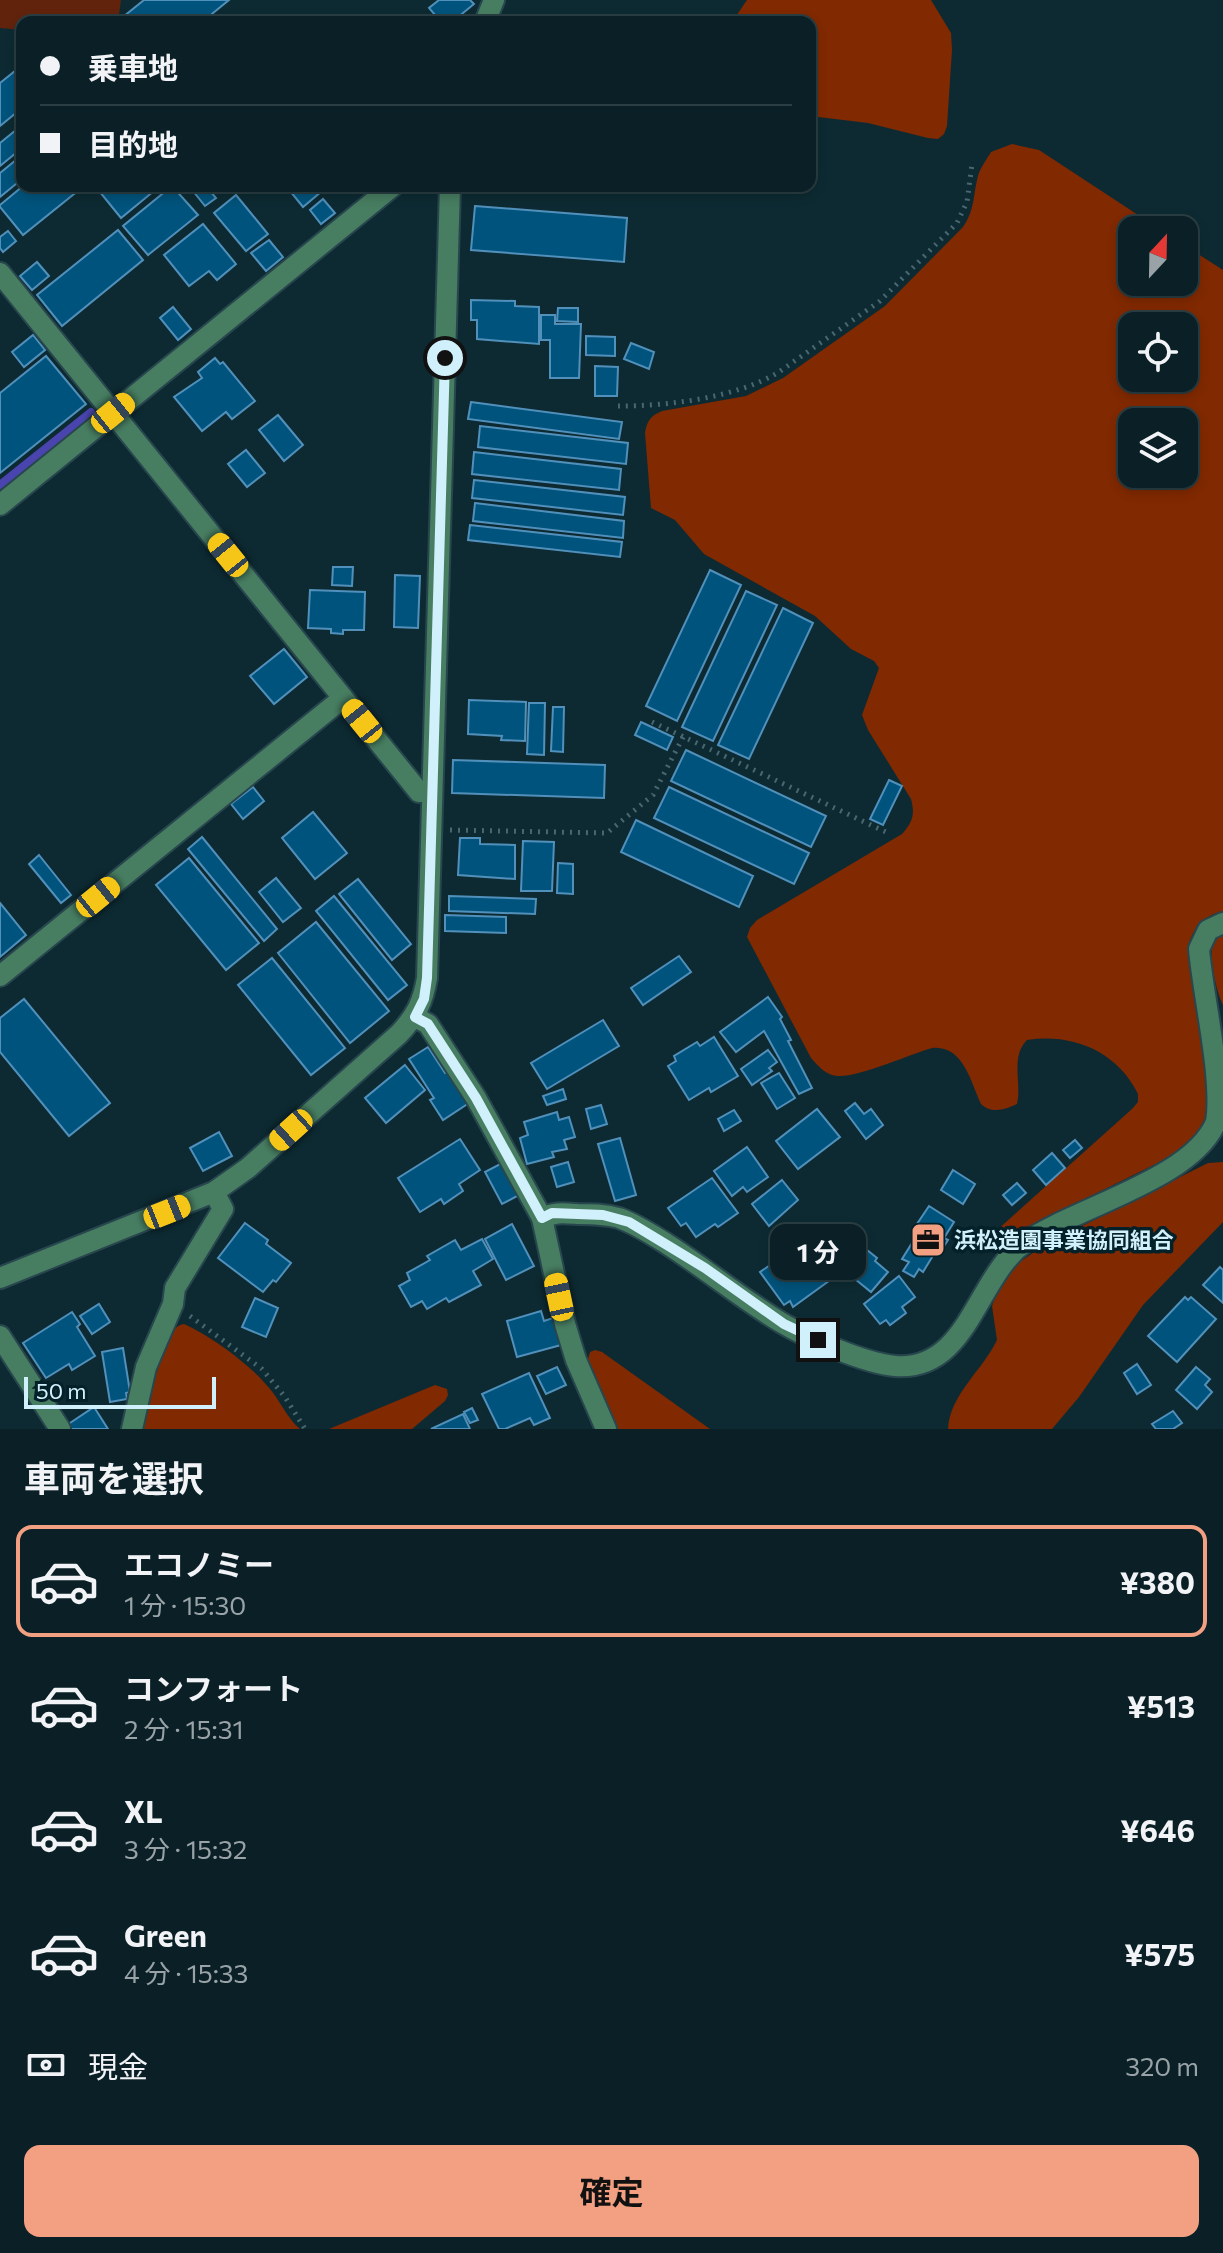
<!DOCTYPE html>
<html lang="ja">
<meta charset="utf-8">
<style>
body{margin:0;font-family:Commissioner,"Noto Sans JP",sans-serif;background:#182d32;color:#f1f3f6;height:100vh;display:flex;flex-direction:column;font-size:30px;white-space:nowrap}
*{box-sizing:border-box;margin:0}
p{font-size:26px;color:#99a3a7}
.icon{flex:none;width:44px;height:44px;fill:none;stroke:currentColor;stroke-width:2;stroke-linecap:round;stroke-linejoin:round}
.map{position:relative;height:1429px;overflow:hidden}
.details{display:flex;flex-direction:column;background:#0a2026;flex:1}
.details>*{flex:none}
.hud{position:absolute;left:16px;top:16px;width:800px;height:176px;border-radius:16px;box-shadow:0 4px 12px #0003,0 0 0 2px #2a3e43;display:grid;align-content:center;height:176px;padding:0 24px;background:#0a2026}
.needle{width:52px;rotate:22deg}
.controls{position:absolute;left:1118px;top:216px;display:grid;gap:16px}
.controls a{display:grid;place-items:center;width:80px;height:80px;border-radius:16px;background:#0a2026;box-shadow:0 4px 12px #0003,0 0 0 2px #2a3e43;font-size:40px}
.scale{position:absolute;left:24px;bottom:20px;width:192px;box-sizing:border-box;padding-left:8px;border:4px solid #d0f0fb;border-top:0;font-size:22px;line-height:28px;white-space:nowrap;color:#d0f0fb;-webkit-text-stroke:6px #042028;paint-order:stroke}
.end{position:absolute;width:36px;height:36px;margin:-18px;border:10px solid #d0f0fb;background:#111;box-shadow:0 0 0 4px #111}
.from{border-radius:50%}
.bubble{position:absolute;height:56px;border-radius:16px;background:#0a2026;box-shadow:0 4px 12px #0003,0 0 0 2px #2a3e43;font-size:26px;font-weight:700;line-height:56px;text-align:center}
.car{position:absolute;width:24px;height:48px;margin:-24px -12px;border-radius:10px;box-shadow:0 0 6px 2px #0007;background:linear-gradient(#f5c518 24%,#345 0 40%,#f5c518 0 76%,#345 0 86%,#f5c518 0)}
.hud b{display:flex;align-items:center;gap:28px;height:76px;font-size:30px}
.hud b+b{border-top:2px solid #2a3e43}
.hud i{width:20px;height:20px;background:#f1f3f6}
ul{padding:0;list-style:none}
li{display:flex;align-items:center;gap:24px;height:112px;margin:0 16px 12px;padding:0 8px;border:4px solid transparent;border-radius:16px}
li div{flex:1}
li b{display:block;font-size:30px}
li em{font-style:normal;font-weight:700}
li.active{border-color:#f39f82}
li>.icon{width:72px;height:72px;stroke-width:1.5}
h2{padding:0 24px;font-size:36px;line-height:96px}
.pay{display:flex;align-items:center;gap:20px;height:88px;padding:0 24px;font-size:30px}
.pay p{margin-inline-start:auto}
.primary-button{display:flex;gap:16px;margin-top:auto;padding:16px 24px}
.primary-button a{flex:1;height:92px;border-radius:16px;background:#f39f82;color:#111;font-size:32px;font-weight:700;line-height:92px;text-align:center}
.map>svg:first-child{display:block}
.green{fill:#61230b}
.forest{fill:#812900;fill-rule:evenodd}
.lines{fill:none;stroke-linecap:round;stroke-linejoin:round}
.stream{stroke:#4a45ae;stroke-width:8}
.building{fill:#00537c;stroke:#5090bb;stroke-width:2}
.minor-casing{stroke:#28464e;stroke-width:24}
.path{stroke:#496770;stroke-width:5;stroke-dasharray:2 6;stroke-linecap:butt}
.minor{stroke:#477d61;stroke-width:20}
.route{stroke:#d0f0fb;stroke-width:10}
.labels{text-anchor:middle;stroke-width:7;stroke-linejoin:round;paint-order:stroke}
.poi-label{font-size:22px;font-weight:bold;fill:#d0f0fb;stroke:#042028;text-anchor:start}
</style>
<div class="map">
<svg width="1223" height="1429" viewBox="0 0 1223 1429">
<rect width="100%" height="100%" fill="#0d2a32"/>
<polygon class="green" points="0,0 121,0 118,22 22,22 22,30 0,28"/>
<g class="forest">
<polygon points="747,0 931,0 951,33 952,50 947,126 944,134 938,139 928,138 868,123 810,116 810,22 732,22"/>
<path d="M1012,144L1039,150L1161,230H1132V282H1184V245L1223,270V911C1203,916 1193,928 1188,947C1192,994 1214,1059 1209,1103C1206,1126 1189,1145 1170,1157L1032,1225L1000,1246L994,1243L992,1237L996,1231L1132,1109L1138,1102V1094C1117,1051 1072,1033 1027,1040C1010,1057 1022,1082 1017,1104C1005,1110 991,1114 981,1104C970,1080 963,1045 932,1048C911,1054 857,1078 837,1076C826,1075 818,1066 811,1058L747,937L750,928L757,920L902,834C913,822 915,814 911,799L868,730L862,715L879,668L874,661L851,649L815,616L704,554L675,520L651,508L645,433C647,421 650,416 662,411L746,396L783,378L885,306L963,227C975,210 973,195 978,176C980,168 987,159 991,152ZM1132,326H1184V378H1132ZM1132,422H1184V474H1132Z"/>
<path d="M1223,935V1005C1217,994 1208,955 1213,944C1215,938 1218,938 1223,935Z"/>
<path d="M1223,1162V1222L1143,1305L1079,1397L1052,1429H948C950,1394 983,1370 997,1340L992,1306L998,1290L1017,1264L1044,1245L1208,1163Z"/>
<path d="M184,1324C211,1336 251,1365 270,1389C281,1402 287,1418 300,1429H140C145,1405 158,1328 184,1324Z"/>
<polygon points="595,1350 602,1352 710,1429 617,1429 587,1363 590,1352"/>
<polygon points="435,1385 447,1389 448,1395 445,1401 412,1429 329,1429"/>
</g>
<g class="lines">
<polyline class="stream" points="0,485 91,412"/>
</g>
<g class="building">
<polygon points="144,0 229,0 202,22 127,22 123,17"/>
<polygon points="439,0 470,0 474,4 452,22 441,22 429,8"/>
<polygon points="15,71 22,80 22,108 0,126 0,83"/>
<polygon points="22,125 22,148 0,166 0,143"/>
<polygon points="22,155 22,179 0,197 0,173"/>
<polygon points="23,186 84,186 23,235 0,207 0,205"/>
<polygon points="95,186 160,186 121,218"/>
<polygon points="172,186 198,215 148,255 123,226"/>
<polygon points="200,186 206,186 216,198 205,206 193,191"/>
<polygon points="286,186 328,186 303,207"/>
<polygon points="236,195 268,234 246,251 214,213"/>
<polygon points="323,199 335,213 321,224 310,210"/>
<polygon points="475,206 627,218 624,262 471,250"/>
<polygon points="203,224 236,264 217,280 209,271 189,286 164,255"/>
<polygon points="118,230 143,260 62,326 37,295"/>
<polygon points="8,231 16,241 3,252 0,248 0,237"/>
<polygon points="269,240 283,257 266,271 251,253"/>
<polygon points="37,262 49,276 32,290 20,276"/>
<polygon points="471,300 515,301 515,306 539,307 539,344 477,339 477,320 471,320"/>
<polygon points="173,307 191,329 178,340 160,318"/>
<polygon points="558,308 578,308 578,322 557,321"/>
<polygon points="541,315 555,315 555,324 581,324 579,378 550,378 550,340 541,340"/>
<polygon points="33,335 45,350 24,367 12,352"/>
<polygon points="586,336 615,337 615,356 586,355"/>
<polygon points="631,343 654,352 649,369 624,359"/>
<polygon points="46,356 86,404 0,473 0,393"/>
<polygon points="215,358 220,364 223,362 255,401 232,419 226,412 202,431 174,397 202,378 198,372"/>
<polygon points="595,366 618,367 617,396 595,396"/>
<polygon points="471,402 622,422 619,439 468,419"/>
<polygon points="278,415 303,445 284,461 259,430"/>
<polygon points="480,426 628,443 626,464 478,447"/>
<polygon points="246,450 265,473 247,487 228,464"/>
<polygon points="474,452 621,469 619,490 472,474"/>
<polygon points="474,480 625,497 623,515 472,498"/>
<polygon points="475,503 624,521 623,538 473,521"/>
<polygon points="470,525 622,542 620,557 468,540"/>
<polygon points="333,567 353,567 352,586 332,585"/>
<polygon points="710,570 741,585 677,721 646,706"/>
<polygon points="395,575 420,576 418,628 394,627"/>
<polygon points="310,590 365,592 364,630 343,630 343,634 331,633 331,629 308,628"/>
<polygon points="746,591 777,605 713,741 682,727"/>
<polygon points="783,608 813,623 749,759 718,745"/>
<polygon points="284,649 307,677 274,704 250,676"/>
<polygon points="469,700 526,702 525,741 501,740 502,736 468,734"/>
<polygon points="529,703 545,703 544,755 527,754"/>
<polygon points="553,707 564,707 563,752 551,751"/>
<polygon points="641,722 673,737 667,750 635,735"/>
<polygon points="686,750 826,816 811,847 671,781"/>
<polygon points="453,760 605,765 604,798 452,793"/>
<polygon points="889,780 902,786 883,825 870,819"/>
<polygon points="253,787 264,801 243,819 231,804"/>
<polygon points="669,787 809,853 794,884 654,818"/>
<polygon points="313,812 347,853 315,879 282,838"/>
<polygon points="636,820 753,876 739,907 621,852"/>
<polygon points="202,837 277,929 264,941 188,849"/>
<polygon points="460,838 480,838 480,844 515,845 515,879 458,875"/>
<polygon points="523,841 554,842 552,891 521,891"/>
<polygon points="39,855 71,895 61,903 29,864"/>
<polygon points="189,858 259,943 226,970 156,885"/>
<polygon points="558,863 573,864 573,894 557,893"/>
<polygon points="276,878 301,908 283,922 259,892"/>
<polygon points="358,879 411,944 392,960 339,894"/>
<polygon points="334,896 407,985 388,1000 316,911"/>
<polygon points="449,896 536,899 535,914 449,911"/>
<polygon points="0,903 26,935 0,957"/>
<polygon points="445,915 506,917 506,933 445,931"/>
<polygon points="316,922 389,1011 350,1043 278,953"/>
<polygon points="679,956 691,972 643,1005 631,988"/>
<polygon points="272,958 345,1048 311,1075 238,985"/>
<polygon points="768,997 782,1017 780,1019 791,1040 788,1041 812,1088 799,1094 764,1031 736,1052 720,1032"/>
<polygon points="24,999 110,1103 69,1136 0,1052 0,1018"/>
<polygon points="603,1020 619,1046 547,1089 531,1063"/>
<polygon points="714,1037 738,1076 711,1092 709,1088 689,1100 668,1066 676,1061 674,1056 697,1042 700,1046"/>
<polygon points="428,1047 445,1073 449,1071 469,1103 443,1120 430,1100 434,1098 409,1059"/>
<polygon points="768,1050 777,1062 769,1068 772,1071 752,1085 741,1069"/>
<polygon points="405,1065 425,1090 386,1123 365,1098"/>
<polygon points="779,1073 795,1098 777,1109 761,1083"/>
<polygon points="563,1089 566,1099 547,1105 543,1096"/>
<polygon points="855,1103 864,1114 871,1109 883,1125 866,1139 845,1111"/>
<polygon points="601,1105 607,1124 591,1129 586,1109"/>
<polygon points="817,1109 840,1137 798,1169 776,1141"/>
<polygon points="734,1110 741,1121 724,1131 718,1119"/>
<polygon points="557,1112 559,1120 569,1117 575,1137 564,1140 567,1149 552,1152 554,1157 527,1164 520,1138 528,1135 524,1122"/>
<polygon points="219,1132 232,1156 203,1171 190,1148"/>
<polygon points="620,1138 636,1195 615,1201 598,1144"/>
<polygon points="460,1139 480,1170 459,1184 463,1191 444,1204 441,1199 420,1212 398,1178"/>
<polygon points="1075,1140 1082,1148 1070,1158 1063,1150"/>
<polygon points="747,1147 768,1177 747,1192 743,1187 732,1196 714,1171"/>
<polygon points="1052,1153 1065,1168 1046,1185 1033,1170"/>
<polygon points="504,1162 521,1194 502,1204 485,1172"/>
<polygon points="568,1162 574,1182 557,1187 551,1167"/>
<polygon points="953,1170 975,1184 963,1204 941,1190"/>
<polygon points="712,1178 738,1213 718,1227 715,1224 696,1237 686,1223 681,1226 668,1208"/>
<polygon points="782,1180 798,1200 769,1226 752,1204"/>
<polygon points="1017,1183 1026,1193 1012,1205 1003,1195"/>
<polygon points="929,1206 954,1222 944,1238 948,1240 941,1251 937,1249 923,1272 919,1269 914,1277 903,1271 909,1262 902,1259 922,1227 917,1224"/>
<polygon points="245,1223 268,1240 266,1244 291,1263 276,1282 273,1280 263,1292 218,1258"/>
<polygon points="512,1224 534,1266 506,1280 485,1239"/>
<polygon points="827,1224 837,1232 823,1247 813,1239"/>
<polygon points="836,1236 842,1241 846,1237 865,1253 867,1250 877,1258 875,1261 888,1272 871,1292 823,1253"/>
<polygon points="482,1239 493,1259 473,1271 481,1285 449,1302 446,1298 427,1309 422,1301 411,1307 399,1286 410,1280 407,1273 430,1260 427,1256 455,1240 461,1250"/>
<polygon points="806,1240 815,1252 819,1249 834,1270 830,1273 833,1278 793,1307 790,1301 784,1305 760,1272"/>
<polygon points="1220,1267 1223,1270 1223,1303 1203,1285"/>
<polygon points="899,1276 915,1297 902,1307 906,1313 890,1325 886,1320 880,1324 864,1304"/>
<polygon points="1185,1297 1188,1300 1191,1297 1216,1319 1177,1362 1148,1336"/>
<polygon points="255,1298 278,1308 266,1337 242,1327"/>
<polygon points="99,1304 110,1322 92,1334 80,1316"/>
<polygon points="541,1311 544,1321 553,1318 561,1345 517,1357 507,1321"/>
<polygon points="72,1312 80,1324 77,1327 95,1356 72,1370 69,1364 46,1378 23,1343"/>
<polygon points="123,1348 130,1392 126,1393 127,1399 110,1402 102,1352"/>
<polygon points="1137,1364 1151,1385 1137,1394 1124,1373"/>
<polygon points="557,1367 566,1385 546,1394 537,1376"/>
<polygon points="1196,1367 1210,1379 1205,1385 1212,1392 1197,1409 1176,1390"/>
<polygon points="529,1373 550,1418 534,1425 530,1418 505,1429 499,1429 482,1394"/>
<polygon points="94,1407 108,1429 69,1429 67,1425"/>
<polygon points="472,1408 478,1420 470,1423 464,1412"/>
<polygon points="1173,1411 1182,1423 1173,1429 1156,1429 1152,1424"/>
<polygon points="463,1414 470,1429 431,1429"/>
</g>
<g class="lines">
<defs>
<g id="minor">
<polyline points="485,22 494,0"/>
<polyline points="0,273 419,792 432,792"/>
<polyline points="0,505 393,186"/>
<polyline points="0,976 343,698"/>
<polyline points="415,1017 428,1024 476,1098 542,1218 565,1324 576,1360 606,1429"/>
<path d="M542,1218C554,1212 563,1213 577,1214C591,1214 605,1214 619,1218C636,1224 651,1234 667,1244C706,1269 742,1299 782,1323C809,1339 864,1363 895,1366C968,1372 976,1278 1024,1243C1075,1207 1192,1180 1216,1122C1223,1078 1203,997 1199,949L1208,930L1223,923"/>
<path d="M0,1278L214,1192L248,1168L399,1034C416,1016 423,1002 427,978L450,186"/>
<polyline points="0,1336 60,1429"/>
<polyline points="132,1429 146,1367 173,1304 175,1288 223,1209 214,1192"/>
</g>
</defs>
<use href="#minor" class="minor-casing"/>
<g class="path">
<path d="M618,406C668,406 736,398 779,372L880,301L957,223L967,202L972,164"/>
<polyline points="652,722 890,834"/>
<polyline points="450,830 607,833 653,795 683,737"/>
<polyline points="190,1316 262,1369 285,1397 305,1429"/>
</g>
<use href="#minor" class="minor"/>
</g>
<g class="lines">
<polyline class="route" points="445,358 427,978 424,999 415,1017 428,1024 476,1098 542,1218 552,1213 603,1215 629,1222 705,1268 784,1324 818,1340"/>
</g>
<defs>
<symbol id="office-square" viewBox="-11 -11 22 22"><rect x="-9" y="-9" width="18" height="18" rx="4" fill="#f39f82" stroke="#042028"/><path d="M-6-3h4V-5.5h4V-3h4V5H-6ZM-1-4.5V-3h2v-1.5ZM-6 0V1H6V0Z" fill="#111"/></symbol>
</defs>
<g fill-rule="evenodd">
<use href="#office-square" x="908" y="1220" width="40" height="40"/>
</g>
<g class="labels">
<g class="poi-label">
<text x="954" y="1248">浜松造園事業協同組合</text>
</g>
</g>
</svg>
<div class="controls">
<a><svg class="needle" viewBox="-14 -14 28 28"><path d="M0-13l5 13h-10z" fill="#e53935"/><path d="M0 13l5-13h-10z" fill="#99a3a7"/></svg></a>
<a><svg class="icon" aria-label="locate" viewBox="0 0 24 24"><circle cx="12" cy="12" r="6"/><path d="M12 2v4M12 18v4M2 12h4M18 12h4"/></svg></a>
<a><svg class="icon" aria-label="layers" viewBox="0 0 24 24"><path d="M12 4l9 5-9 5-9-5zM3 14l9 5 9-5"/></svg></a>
</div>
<div class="scale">50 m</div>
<i class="end from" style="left:445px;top:358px"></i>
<i class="end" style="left:818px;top:1340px"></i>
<div class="bubble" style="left:770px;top:1224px;width:96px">1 分</div>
<i class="car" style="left:113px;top:413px;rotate:51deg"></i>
<i class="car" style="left:228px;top:555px;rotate:321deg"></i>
<i class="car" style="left:362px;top:721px;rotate:321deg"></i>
<i class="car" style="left:98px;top:897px;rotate:51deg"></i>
<i class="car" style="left:291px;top:1130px;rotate:228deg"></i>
<i class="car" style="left:167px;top:1212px;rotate:68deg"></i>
<i class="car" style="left:559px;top:1297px;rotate:348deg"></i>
<div class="hud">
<b><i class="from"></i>乗車地</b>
<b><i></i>目的地</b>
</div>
</div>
<section class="details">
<h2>車両を選択</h2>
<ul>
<li class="active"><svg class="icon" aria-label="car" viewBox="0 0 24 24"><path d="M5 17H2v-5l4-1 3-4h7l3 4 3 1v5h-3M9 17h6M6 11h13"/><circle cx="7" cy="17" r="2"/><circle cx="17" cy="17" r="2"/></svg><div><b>エコノミー</b><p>1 分 · 15:30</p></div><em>¥380</em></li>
<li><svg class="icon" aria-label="car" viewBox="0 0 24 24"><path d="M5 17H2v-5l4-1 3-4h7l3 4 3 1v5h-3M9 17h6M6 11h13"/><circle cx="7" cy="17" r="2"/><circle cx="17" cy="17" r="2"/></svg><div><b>コンフォート</b><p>2 分 · 15:31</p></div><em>¥513</em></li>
<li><svg class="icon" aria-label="car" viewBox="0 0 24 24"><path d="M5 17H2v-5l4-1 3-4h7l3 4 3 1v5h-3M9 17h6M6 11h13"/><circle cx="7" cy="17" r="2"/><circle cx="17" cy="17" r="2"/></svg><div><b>XL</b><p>3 分 · 15:32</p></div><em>¥646</em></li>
<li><svg class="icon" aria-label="car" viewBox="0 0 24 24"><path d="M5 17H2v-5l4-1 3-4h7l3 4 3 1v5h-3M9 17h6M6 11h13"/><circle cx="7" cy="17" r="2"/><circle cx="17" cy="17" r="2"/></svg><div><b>Green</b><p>4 分 · 15:33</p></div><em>¥575</em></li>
</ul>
<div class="pay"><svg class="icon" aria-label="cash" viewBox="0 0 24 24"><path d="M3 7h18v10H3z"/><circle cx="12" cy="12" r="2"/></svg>現金<p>320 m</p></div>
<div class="primary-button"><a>確定</a></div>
</section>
